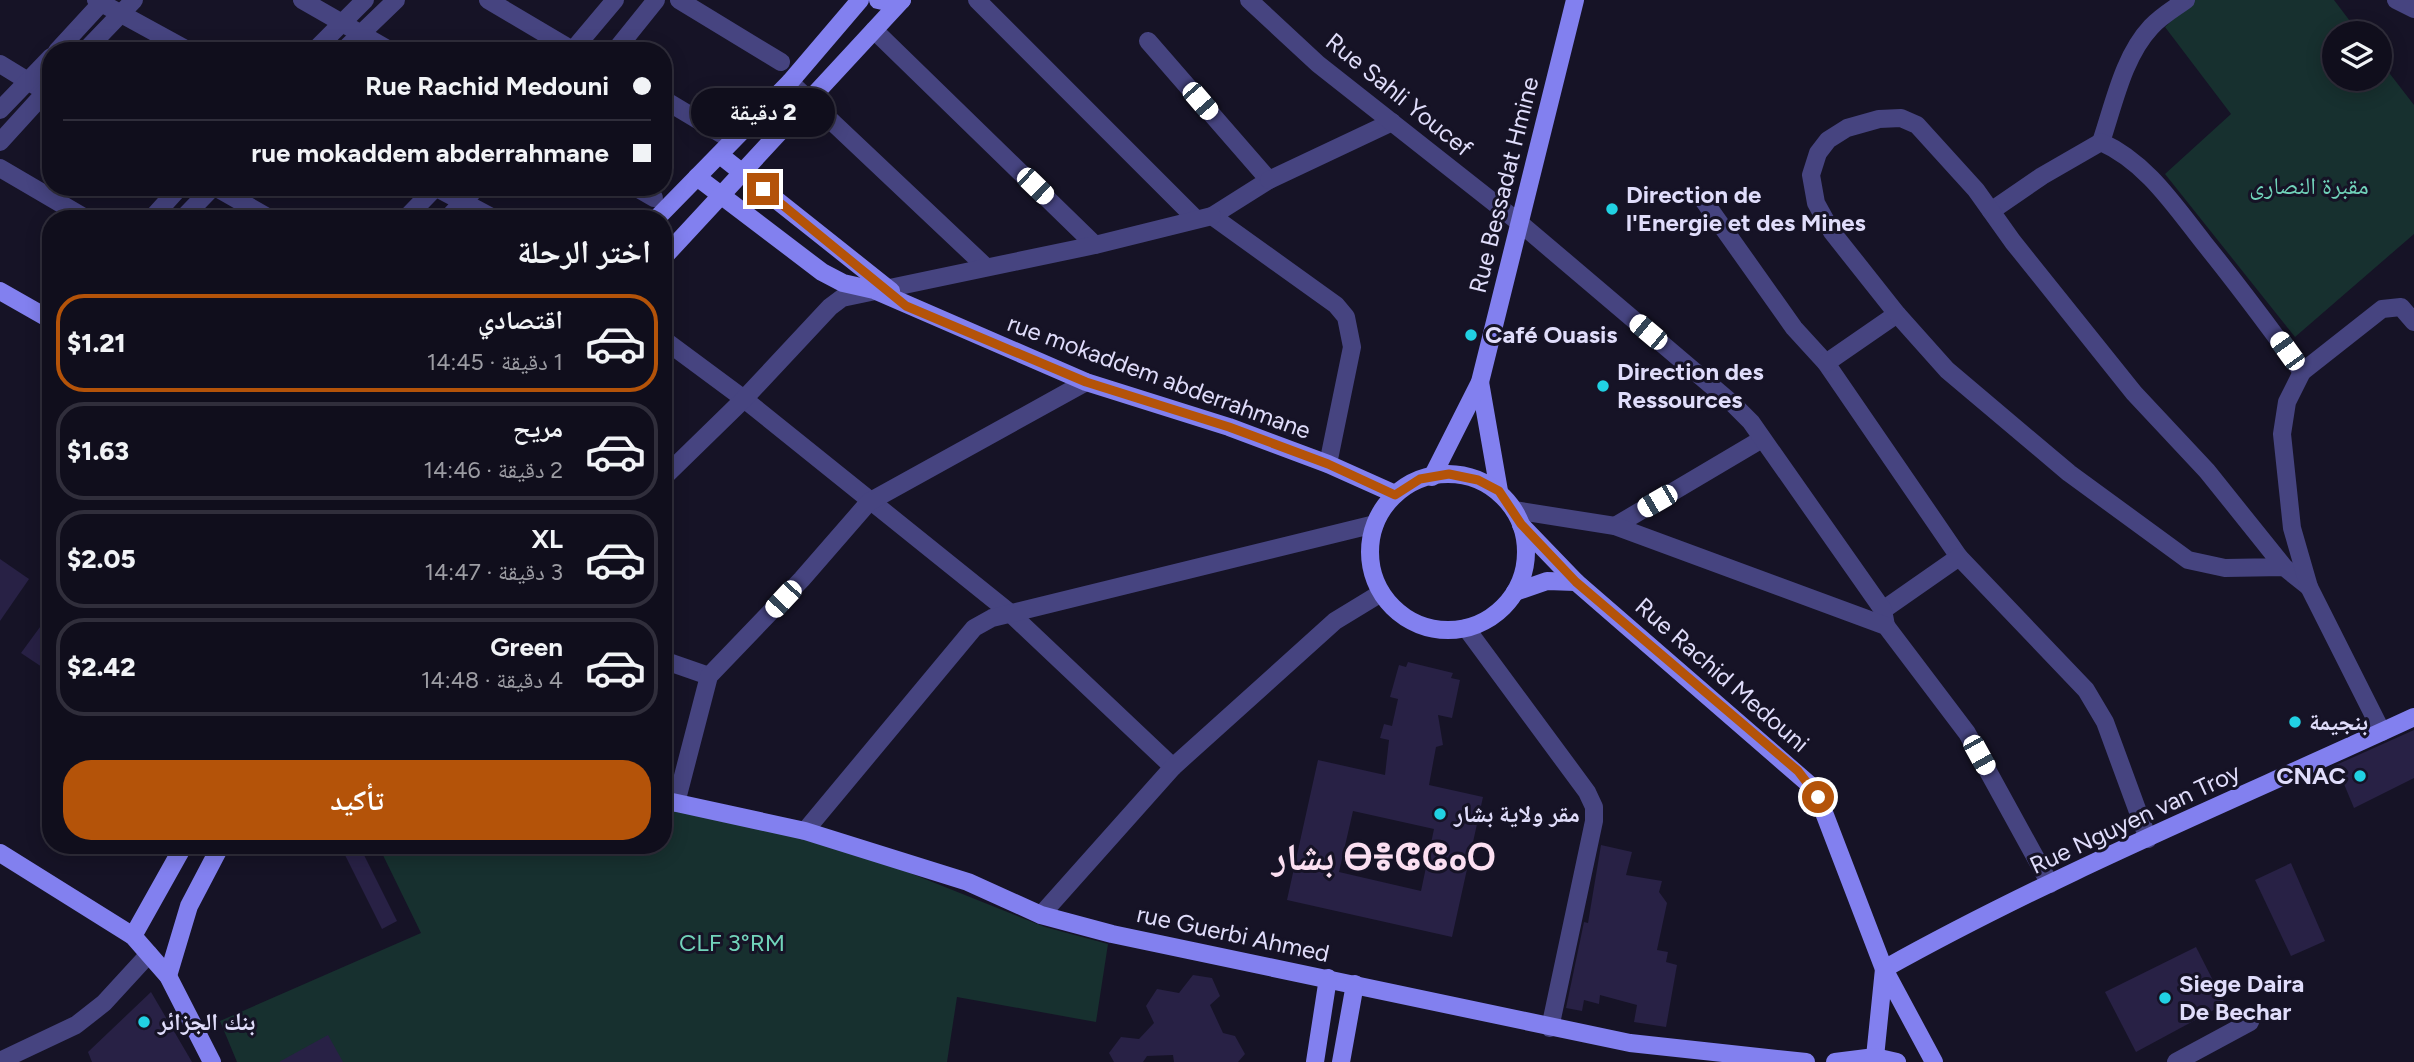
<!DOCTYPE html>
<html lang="ar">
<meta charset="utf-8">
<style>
body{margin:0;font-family:Figtree,"Noto Naskh Arabic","Noto Sans Tifinagh",sans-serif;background:#191725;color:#f1f3f6;direction:rtl;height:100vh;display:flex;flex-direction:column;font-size:26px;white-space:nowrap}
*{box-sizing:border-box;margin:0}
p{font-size:23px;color:#9c9ca3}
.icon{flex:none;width:38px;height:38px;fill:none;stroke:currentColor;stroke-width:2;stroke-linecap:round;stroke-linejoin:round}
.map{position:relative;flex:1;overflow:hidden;direction:ltr}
.panel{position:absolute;left:42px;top:210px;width:630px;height:644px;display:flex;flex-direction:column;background:#100e1c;border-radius:28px;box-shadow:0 4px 18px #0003,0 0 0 2px #302e3b;direction:rtl}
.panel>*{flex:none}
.top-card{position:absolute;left:42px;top:42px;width:630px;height:154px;border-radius:28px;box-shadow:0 4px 18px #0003,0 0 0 2px #302e3b;direction:rtl;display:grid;align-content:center;height:154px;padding:0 21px;background:#100e1c}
.tools{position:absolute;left:2322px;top:21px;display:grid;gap:14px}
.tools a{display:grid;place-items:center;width:70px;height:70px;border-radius:50%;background:#100e1c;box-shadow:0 4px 18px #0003,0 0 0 2px #302e3b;font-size:35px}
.end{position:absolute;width:32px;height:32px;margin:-16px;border:9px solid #b45309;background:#fff;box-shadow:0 0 0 4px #fff}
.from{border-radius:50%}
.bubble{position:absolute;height:49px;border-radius:24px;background:#100e1c;box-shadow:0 4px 18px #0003,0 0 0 2px #302e3b;font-size:23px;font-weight:800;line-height:49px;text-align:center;direction:rtl}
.car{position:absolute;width:21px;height:42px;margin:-21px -10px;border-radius:9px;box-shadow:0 0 5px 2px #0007;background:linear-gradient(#fff 24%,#345 0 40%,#fff 0 76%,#345 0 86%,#fff 0)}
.top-card b{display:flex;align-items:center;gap:24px;height:66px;font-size:26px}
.top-card b+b{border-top:2px solid #302e3b}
.top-card i{width:18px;height:18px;background:#f1f3f6}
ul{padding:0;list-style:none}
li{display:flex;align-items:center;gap:21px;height:98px;margin:0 14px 10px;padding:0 7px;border:4px solid #302e3b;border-radius:28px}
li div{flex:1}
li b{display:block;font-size:26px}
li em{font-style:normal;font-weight:800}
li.active{border-color:#b45309}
li>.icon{width:63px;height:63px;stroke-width:1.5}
h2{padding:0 21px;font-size:32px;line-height:84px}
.primary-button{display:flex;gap:14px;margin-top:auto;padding:14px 21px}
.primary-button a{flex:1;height:80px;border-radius:28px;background:#b45309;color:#fff;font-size:28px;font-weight:800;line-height:80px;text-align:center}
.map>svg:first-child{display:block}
.green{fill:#17302f}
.building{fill:#282145;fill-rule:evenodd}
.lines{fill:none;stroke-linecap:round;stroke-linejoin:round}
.minor{stroke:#464480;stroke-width:18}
.tertiary{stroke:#464480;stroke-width:18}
.secondary{stroke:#8280ef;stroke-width:18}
.route{stroke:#b45309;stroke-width:9}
.poi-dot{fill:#21d1e3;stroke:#161326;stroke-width:2.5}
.labels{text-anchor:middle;stroke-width:6;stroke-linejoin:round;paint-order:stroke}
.street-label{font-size:24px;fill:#e0ddfb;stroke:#161326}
.park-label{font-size:24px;fill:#71d3ba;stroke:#161326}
.poi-label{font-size:24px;font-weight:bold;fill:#e0ddfb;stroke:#161326;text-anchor:start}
.town-label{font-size:38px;font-weight:bold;fill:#fbdff1;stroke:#161326}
</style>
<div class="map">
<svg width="2414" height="1062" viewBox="0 0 2414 1062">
<rect width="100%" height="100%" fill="#161326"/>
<g class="green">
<polygon points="2194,0 2334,0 2359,33 2334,33 2334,79 2380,79 2380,61 2414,105 2414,234 2295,337 2165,174 2231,114 2165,27"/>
<polygon points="663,807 738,821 880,861 1045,927 1108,944 1096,1022 957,997 947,1062 237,1062 220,1021 421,933 378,845 663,845"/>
</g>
<g class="building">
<polygon points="0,559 29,579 0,621"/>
<polygon points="51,612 51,655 42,667 21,653"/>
<path d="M1408,662L1453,673L1451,678L1460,680L1452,718L1438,715L1443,745L1436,747L1429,785L1483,797L1452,937L1287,900L1318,760L1385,775L1389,740L1380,738L1384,724L1392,726L1398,699L1390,697L1399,665L1406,667ZM1353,811L1434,829L1421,891L1339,872Z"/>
<polygon points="2414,730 2414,778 2354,808 2336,765"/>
<polygon points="340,845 359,845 397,921 382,929"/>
<polygon points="1601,845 1632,852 1626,875 1662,881 1659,892 1667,903 1657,950 1668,952 1666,962 1677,965 1666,1027 1634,1022 1637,1005 1600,995 1599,1004 1584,1000 1582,1011 1566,1008 1584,922 1588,923"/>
<polygon points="2291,863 2325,941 2291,956 2255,880"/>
<polygon points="2196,947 2225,1004 2136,1052 2105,992"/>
<polygon points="1193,975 1212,978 1220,996 1210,1005 1223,1033 1235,1036 1245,1054 1238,1062 1174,1062 1173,1055 1147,1056 1143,1062 1114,1062 1109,1053 1121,1037 1139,1039 1154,1023 1146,1006 1157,989 1179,993"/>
<polygon points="151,992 192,1062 92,1062 88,1052"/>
<polygon points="328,1035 343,1062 279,1062"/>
</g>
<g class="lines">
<g class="minor">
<polyline points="96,0 189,51"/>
<polyline points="302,0 391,51"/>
<polyline points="488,0 574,51"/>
<polyline points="679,0 781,62"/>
<polyline points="977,0 1195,218"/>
<polyline points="2396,0 2414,9"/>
<polyline points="874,30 1095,245"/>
<polyline points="1148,41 1269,180 1212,216 1336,305 1346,317 1352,347 1328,464"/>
<polyline points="57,51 104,0"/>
<polyline points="85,51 134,0"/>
<polyline points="314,51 365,0"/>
<polyline points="343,51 396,0"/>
<polyline points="572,51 615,0"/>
<polyline points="615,51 656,0"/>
<polyline points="0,64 36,86"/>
<polyline points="790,82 986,267"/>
<polyline points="663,99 723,135"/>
<polyline points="0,110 51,57"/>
<polyline points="0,142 51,86"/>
<path d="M2101,142C2114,104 2123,57 2151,27C2161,16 2175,8 2186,0"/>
<polyline points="0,168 87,219"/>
<polyline points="1269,180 1392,122"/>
<polyline points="215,187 271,219"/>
<polyline points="435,187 495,219"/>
<polyline points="635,187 654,198"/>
<polyline points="1704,201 1794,328 1826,363 1959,557"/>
<path d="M1991,211L2042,176L2101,142C2146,162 2174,205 2204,243C2238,285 2270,328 2302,372"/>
<polyline points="151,219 180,187"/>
<polyline points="182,219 213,187"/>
<polyline points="405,219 436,187"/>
<polyline points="447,219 477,187"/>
<polyline points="663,339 744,399 1009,612 1173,767"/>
<polyline points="1826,363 1897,314"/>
<polyline points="663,478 744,399 830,307 842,298 1095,245 1212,216"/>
<polyline points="1615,526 1762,439"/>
<polyline points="2284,567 2207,471 2134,393 2013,242 1976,190 1917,125 1901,118 1879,119 1847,128 1828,140 1818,153 1811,175 1816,203 1832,232 1897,314 1947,370 2069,473 2188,560 2225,568 2284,567 2309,587"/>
<polyline points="1883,610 1959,557 2086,690 2105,722 2148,839"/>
<polyline points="1466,628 1587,792 1594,807 1594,821 1550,1028"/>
<polyline points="663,660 709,676"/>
<polyline points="2382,732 2309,587 2292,528 2282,434 2287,402 2302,372 2382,309 2401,307 2414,322"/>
<polyline points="676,803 709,676 802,579 869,502 1086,382"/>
<polyline points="805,831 974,628 992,618 1375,524"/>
<polyline points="1041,915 1173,767 1335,621 1381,593"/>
<polyline points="0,1061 76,1025 104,1003 149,954"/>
<polyline points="2176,1062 2250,1022"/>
</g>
<g class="tertiary">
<polyline points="1249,0 1318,64 1521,224 1733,404 1751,422 1883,610 1886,626"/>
<polyline points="1514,510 1615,526 1886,626 1967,733 2050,884"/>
</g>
<g class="secondary">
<polyline points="878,0 892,3 902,0"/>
<polyline points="720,155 891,291"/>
<polyline points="697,177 822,272 843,283 874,290 1086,382 1229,427 1328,464 1395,494"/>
<polyline points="656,219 790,82 860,0"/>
<polyline points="663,258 902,0"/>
<polyline points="0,291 51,320"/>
<polyline points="1480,382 1499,491"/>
<circle cx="1448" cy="552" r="78"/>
<polyline points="1432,477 1480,382 1575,0"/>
<polyline points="1521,525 1576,582 1810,785 1818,797 1884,969 1934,1062"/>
<polyline points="1515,592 1547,581 1576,582"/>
<polyline points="663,800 805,831 968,882 1041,915 1112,934 1630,1043 1806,1062"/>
<polyline points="0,853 133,936 168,976 212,1062"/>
<polyline points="133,936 184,845"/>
<path d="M1884,969C2054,874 2237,799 2414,717"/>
<polyline points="168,976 189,906 221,845"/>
<polyline points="1875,1057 1884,969"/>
<polyline points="1315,1062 1328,978"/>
<polyline points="1341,1062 1355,984"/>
<polyline points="1835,1062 1875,1057 1897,1062"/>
</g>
</g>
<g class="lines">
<polyline class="route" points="763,189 906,306 1086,382 1229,427 1328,464 1395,495 1420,479 1449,474 1478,480 1499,491 1521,524 1576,582 1798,771 1818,797"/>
</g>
<g class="poi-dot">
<circle cx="1612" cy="209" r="7"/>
<circle cx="1471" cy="335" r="7"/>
<circle cx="1603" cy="386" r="7"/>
<circle cx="2295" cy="722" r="7"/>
<circle cx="2360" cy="776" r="7"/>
<circle cx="1440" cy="814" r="7"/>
<circle cx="2165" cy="998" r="7"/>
<circle cx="144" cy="1022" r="7"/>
</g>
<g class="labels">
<g class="street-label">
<text transform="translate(1399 95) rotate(39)" y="8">Rue Sahli Youcef</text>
<text transform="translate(1504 185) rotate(-76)" y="8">Rue Bessadat Hmine</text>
<text transform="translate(1159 377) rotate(20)" y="8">rue mokaddem abderrahmane</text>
<text transform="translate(1722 675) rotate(41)" y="8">Rue Rachid Medouni</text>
<text transform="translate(2135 819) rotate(-25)" y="8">Rue Nguyen van Troy</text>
<text transform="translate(1233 934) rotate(12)" y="8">rue Guerbi Ahmed</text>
</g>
<g class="park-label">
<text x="2309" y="194">مقبرة النصارى</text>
<text x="732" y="951">CLF 3°RM</text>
</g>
<g class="poi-label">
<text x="1626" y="203">Direction de<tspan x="1626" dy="28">l'Energie et des Mines</tspan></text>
<text x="1485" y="343">Café Ouasis</text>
<text x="1617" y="380">Direction des<tspan x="1617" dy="28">Ressources</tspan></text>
<text x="2309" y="730">بنجيمة</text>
<text x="2346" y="784" text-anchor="end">CNAC</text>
<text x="1454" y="822">مقر ولاية بشار</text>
<text x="2179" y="992">Siege Daira<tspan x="2179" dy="28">De Bechar</tspan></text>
<text x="158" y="1030">بنك الجزائر</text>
</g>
<g class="town-label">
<text x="1384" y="870">بشار ⴱⴻⵛⵛⴰⵔ</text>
</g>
</g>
</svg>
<div class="tools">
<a><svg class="icon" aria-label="layers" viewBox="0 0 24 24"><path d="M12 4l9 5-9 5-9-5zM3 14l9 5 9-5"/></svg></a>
</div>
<i class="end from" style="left:1818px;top:797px"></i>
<i class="end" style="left:763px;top:189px"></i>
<div class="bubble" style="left:691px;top:88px;width:144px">2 دقيقة</div>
<i class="car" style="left:1200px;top:101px;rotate:139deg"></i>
<i class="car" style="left:1035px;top:186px;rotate:134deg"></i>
<i class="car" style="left:1648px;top:332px;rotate:310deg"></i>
<i class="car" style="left:2287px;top:351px;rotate:324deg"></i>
<i class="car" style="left:1657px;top:501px;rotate:240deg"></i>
<i class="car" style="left:783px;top:599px;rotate:223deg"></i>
<i class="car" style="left:1979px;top:755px;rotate:151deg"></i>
<div class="top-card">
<b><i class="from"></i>Rue Rachid Medouni</b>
<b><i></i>rue mokaddem abderrahmane</b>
</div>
<section class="panel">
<h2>اختر الرحلة</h2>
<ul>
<li class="active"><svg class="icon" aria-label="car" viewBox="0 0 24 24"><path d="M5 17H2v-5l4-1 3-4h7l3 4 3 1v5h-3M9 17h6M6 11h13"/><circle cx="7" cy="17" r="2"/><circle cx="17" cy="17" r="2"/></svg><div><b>اقتصادي</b><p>1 دقيقة · 14:45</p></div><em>$1.21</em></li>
<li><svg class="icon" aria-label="car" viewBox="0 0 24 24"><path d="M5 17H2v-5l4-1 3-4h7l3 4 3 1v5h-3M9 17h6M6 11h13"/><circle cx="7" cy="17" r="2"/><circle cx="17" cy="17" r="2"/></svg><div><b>مريح</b><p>2 دقيقة · 14:46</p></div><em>$1.63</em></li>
<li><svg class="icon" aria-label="car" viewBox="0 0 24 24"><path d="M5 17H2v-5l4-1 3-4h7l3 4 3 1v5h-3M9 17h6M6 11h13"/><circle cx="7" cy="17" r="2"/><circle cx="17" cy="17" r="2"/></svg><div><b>XL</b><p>3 دقيقة · 14:47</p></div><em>$2.05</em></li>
<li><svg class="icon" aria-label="car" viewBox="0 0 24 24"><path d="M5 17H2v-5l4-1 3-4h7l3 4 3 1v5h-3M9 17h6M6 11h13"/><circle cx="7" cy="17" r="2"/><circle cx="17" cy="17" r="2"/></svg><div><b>Green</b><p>4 دقيقة · 14:48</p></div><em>$2.42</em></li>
</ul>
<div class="primary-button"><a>تأكيد</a></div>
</section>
</div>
